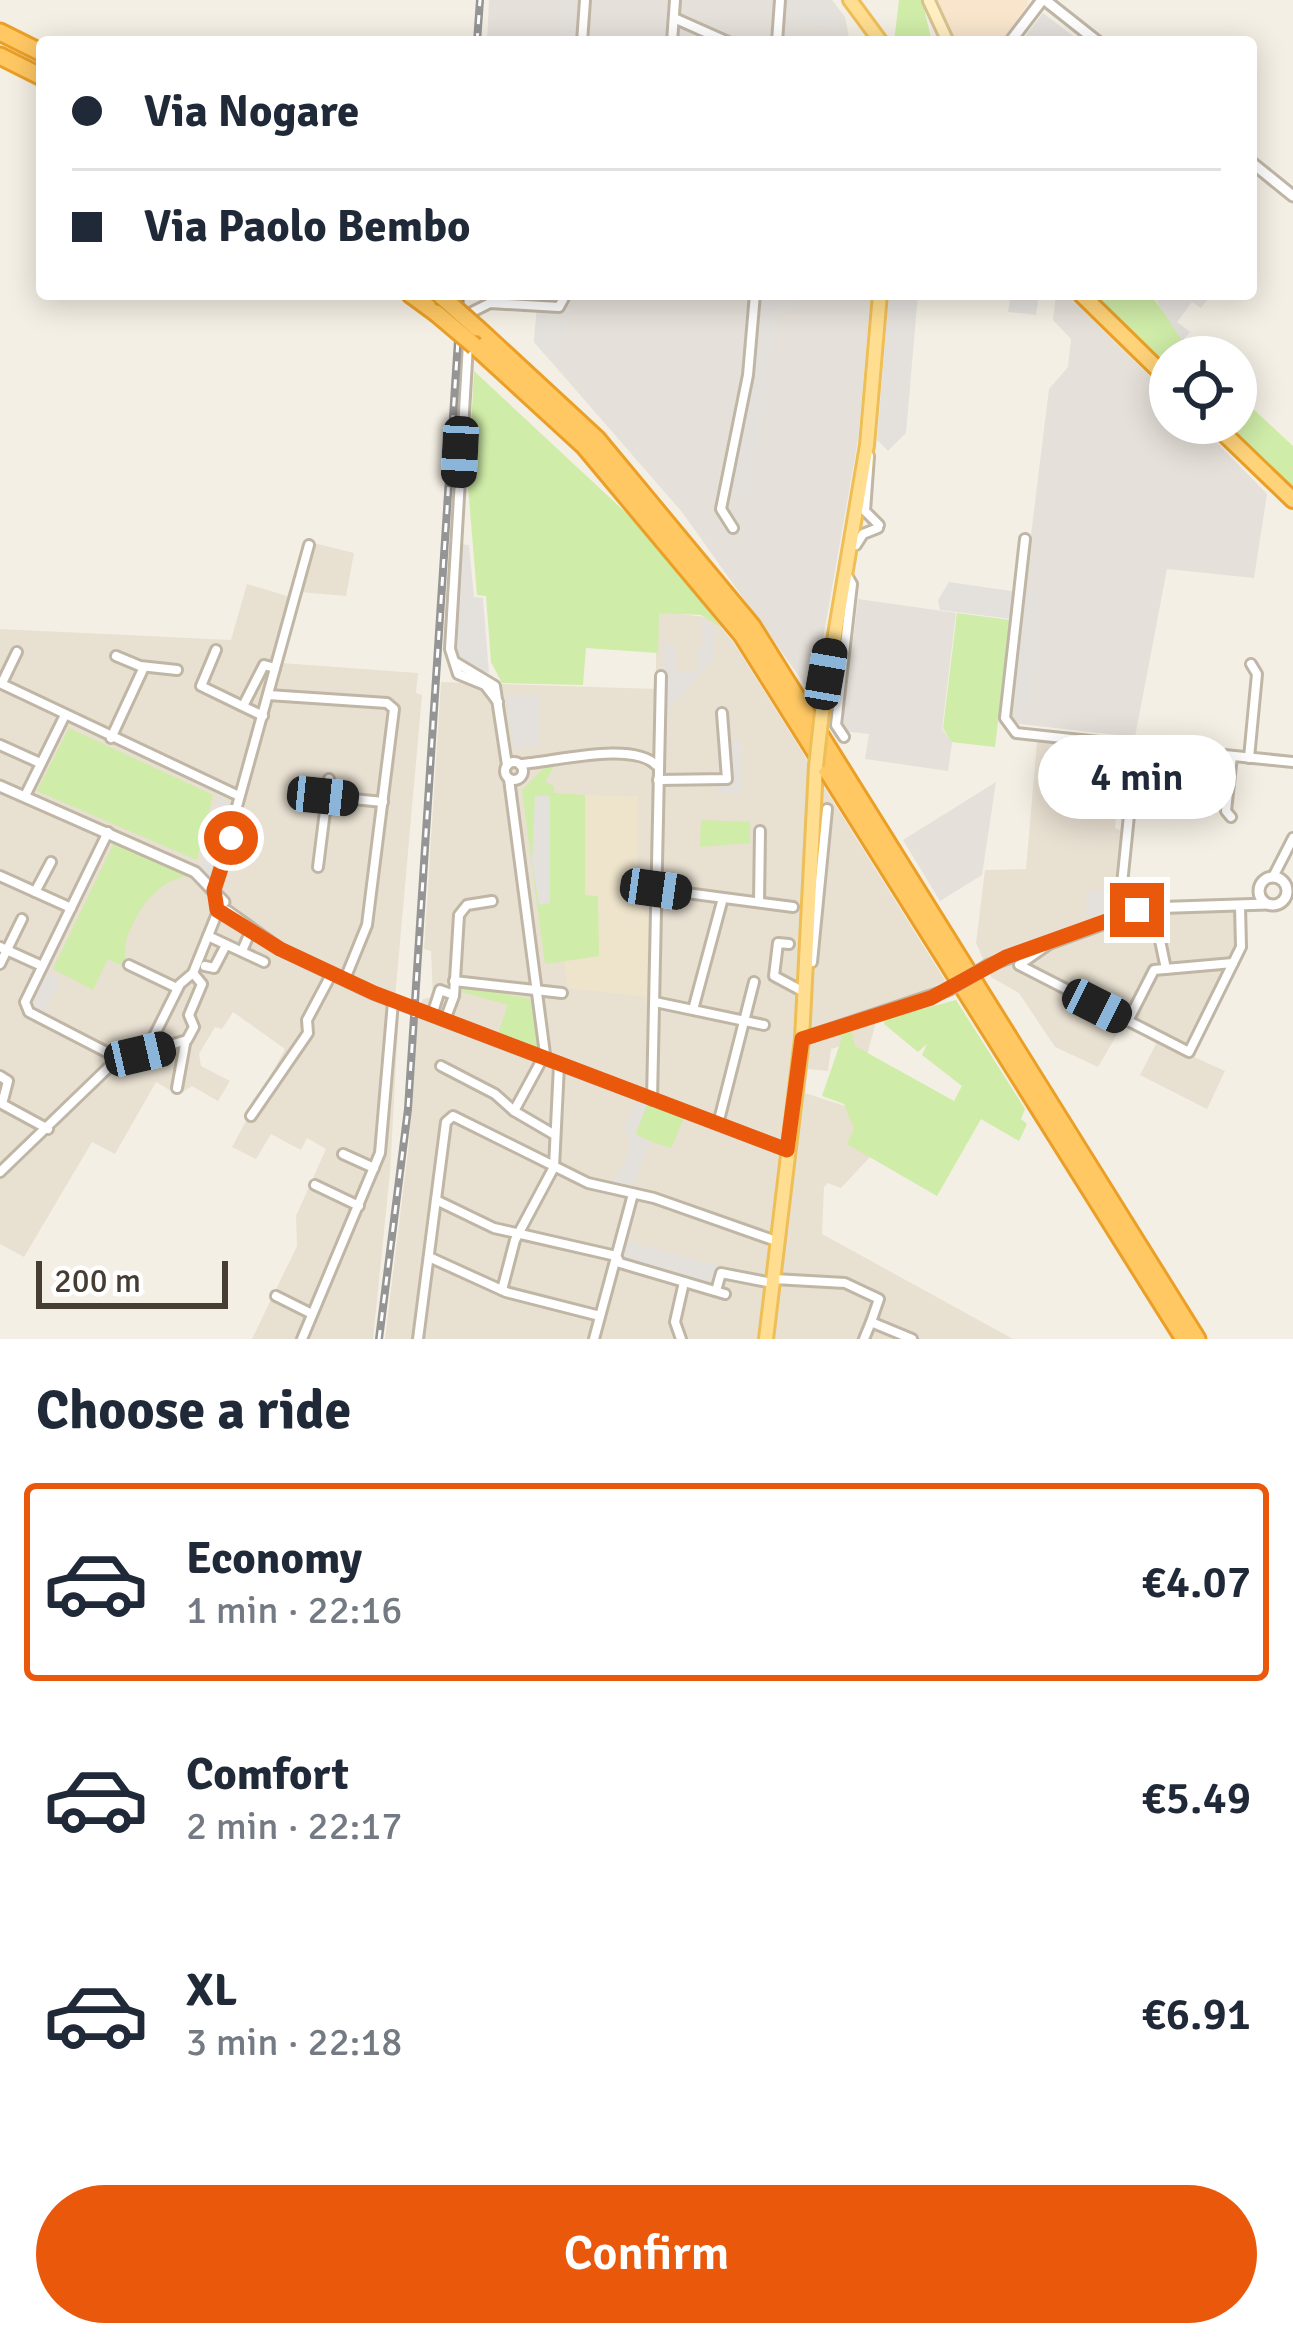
<!DOCTYPE html>
<meta charset="utf-8">
<style>
body{margin:0;font-family:Signika,sans-serif;background:#f6f6f7;color:#1f2937;height:100vh;display:flex;flex-direction:column;font-size:45px;white-space:nowrap}
*{box-sizing:border-box;margin:0}
p{font-size:39px;color:#747a83}
.icon{flex:none;width:66px;height:66px;fill:none;stroke:currentColor;stroke-width:2;stroke-linecap:round;stroke-linejoin:round}
.map{position:relative;height:1339px;overflow:hidden}
.panel{display:flex;flex-direction:column;background:#fff;flex:1}
.panel>*{flex:none}
.banner{position:absolute;left:36px;top:36px;width:1221px;height:264px;border-radius:12px;box-shadow:0 6px 30px #0003;display:grid;align-content:center;height:264px;padding:0 36px;background:#fff}
.buttons{position:absolute;left:1149px;top:336px;display:grid;gap:24px}
.buttons a{display:grid;place-items:center;width:108px;height:108px;border-radius:50%;background:#fff;box-shadow:0 6px 30px #0003;font-size:60px}
.scale{position:absolute;left:36px;bottom:30px;width:192px;box-sizing:border-box;padding-left:12px;border:6px solid #463e33;border-top:0;font-size:33px;line-height:42px;white-space:nowrap;color:#463e33;-webkit-text-stroke:9px #fff;paint-order:stroke}
.end{position:absolute;width:54px;height:54px;margin:-27px;border:15px solid #ea580c;background:#fff;box-shadow:0 0 0 6px #fff}
.from{border-radius:50%}
.bubble{position:absolute;height:84px;border-radius:42px;background:#fff;box-shadow:0 6px 30px #0003;font-size:39px;font-weight:600;line-height:84px;text-align:center}
.car{position:absolute;width:36px;height:72px;margin:-36px -18px;border-radius:15px;box-shadow:0 0 9px 3px #0007;background:linear-gradient(#222 24%,#8ab4d8 0 40%,#222 0 76%,#8ab4d8 0 86%,#222 0)}
.banner b{display:flex;align-items:center;gap:42px;height:114px;font-size:45px}
.banner b+b{border-top:3px solid #e0e1e3}
.banner i{width:30px;height:30px;background:#1f2937}
ul{padding:0;list-style:none}
li{display:flex;align-items:center;gap:36px;height:198px;margin:0 24px 18px;padding:0 12px;border:6px solid transparent;border-radius:12px}
li div{flex:1}
li b{display:block;font-size:45px}
li em{font-style:normal;font-weight:600}
li.active{border-color:#ea580c}
li>.icon{width:108px;height:108px;stroke-width:1.5}
h2{padding:0 36px;font-size:54px;line-height:144px}
.button{display:flex;gap:24px;margin-top:auto;padding:24px 36px}
.button a{flex:1;height:138px;border-radius:72px;background:#ea580c;color:#fff;font-size:48px;font-weight:600;line-height:138px;text-align:center}
.map>svg:first-child{display:block}
.residential{fill:#e8e0d1}
.commercial{fill:#f8e5cc}
.industrial{fill:#e5e0d9}
.education{fill:#eee4cc}
.green{fill:#cfeca8}
.parking{fill:#e4e1dd}
.lines{fill:none;stroke-linecap:round;stroke-linejoin:round}
.minor-casing{stroke:#c0b6a6;stroke-width:14}
.tertiary-casing{stroke:#c0b6a6;stroke-width:15}
.secondary-casing{stroke:#d7c38f;stroke-width:16}
.primary-casing{stroke:#eebe57;stroke-width:18}
.trunk-casing{stroke:#eb9f26;stroke-width:20}
.motorway-casing{stroke:#eb9f26;stroke-width:21}
.minor{stroke:#fff;stroke-width:8}
.tertiary{stroke:#fff;stroke-width:9}
.secondary{stroke:#ffefc2;stroke-width:10}
.primary{stroke:#ffde91;stroke-width:12}
.trunk{stroke:#ffd37a;stroke-width:14}
.motorway{stroke:#ffc863;stroke-width:15}
.rail-casing{stroke:#959595;stroke-width:8}
.rail{stroke:#fff;stroke-width:3;stroke-dasharray:9;stroke-linecap:butt}
.tertiary-bridge-casing{stroke:#c0b6a6;stroke-width:15;stroke-linecap:butt}
.primary-bridge-casing{stroke:#eebe57;stroke-width:18;stroke-linecap:butt}
.motorway-bridge-casing{stroke:#eb9f26;stroke-width:21;stroke-linecap:butt}
.tertiary-bridge{stroke:#fff;stroke-width:9}
.primary-bridge{stroke:#ffde91;stroke-width:12}
.motorway-bridge{stroke:#ffc863;stroke-width:15}
.route{stroke:#ea580c;stroke-width:15}
</style>
<div class="map">
<svg width="1293" height="1339" viewBox="0 0 1293 1339">
<rect width="100%" height="100%" fill="#f4efe4"/>
<g class="residential">
<polygon points="306,541 354,553 346,596 300,592 281,663 418,673 416,693 422,695 395,998 399,1009 390,1173 373,1339 252,1339 297,1246 296,1216 326,1149 307,1138 301,1150 271,1134 256,1159 232,1147 285,1049 233,1012 222,1029 215,1027 199,1054 201,1066 230,1081 218,1101 192,1086 178,1095 156,1082 115,1154 92,1142 24,1257 0,1244 0,629 231,640 247,584 287,596"/>
<polygon points="656,611 713,618 734,643 946,982 880,1007 867,1055 844,1045 831,1049 828,1071 808,1069 805,1093 857,1110 870,1157 841,1188 828,1183 824,1187 822,1234 1013,1339 385,1339 409,1143 416,1015 423,999 433,997 431,951 424,949 441,682 656,689"/>
<polygon points="1037,741 1123,749 1115,828 1122,831 1117,895 1125,918 1178,910 1236,910 1238,947 1186,1048 1192,1056 1225,1071 1207,1109 1140,1075 1158,1040 1124,1023 1098,1067 1055,1047 1019,993 991,977 976,943 985,870 1026,869"/>
</g>
<polygon class="commercial" points="934,0 1027,0 1028,4 1002,42 951,42"/>
<g class="industrial">
<polygon points="489,0 832,0 845,17 850,42 487,42"/>
<polygon points="538,294 871,294 858,440 813,696 682,512 534,342"/>
<polygon points="1056,294 1066,294 1170,396 1170,423 1198,423 1267,494 1254,578 1167,569 1135,737 1012,723 1009,713 1049,389 1068,367 1071,339 1053,320"/>
<polygon points="858,599 956,613 942,729 952,743 948,771 865,759 869,734 842,731"/>
<polygon points="996,782 982,875 940,901 903,840"/>
</g>
<polygon class="education" points="585,795 638,796 637,898 648,917 647,997 568,988 564,961 598,956 597,896 585,896"/>
<g class="green">
<polygon points="899,0 922,0 932,42 894,42"/>
<polygon points="1087,294 1150,294 1197,357 1170,357 1170,373"/>
<polygon points="474,371 652,537 721,627 701,615 659,613 658,653 586,648 583,685 502,683 491,662 486,596 477,595 468,486"/>
<polygon points="1236,393 1293,446 1293,491 1222,423 1236,423"/>
<polygon points="957,613 1010,620 995,747 951,742 943,728"/>
<polygon points="69,728 213,795 197,860 37,791"/>
<polygon points="546,766 554,766 545,782 554,786 554,793 585,795 585,895 598,896 599,956 545,964 522,790"/>
<polygon points="701,820 750,822 750,843 700,847"/>
<path d="M121,843L193,876C158,876 136,912 127,938C124,946 126,958 124,967L108,959L93,990L53,969L113,845Z"/>
<polygon points="463,985 530,999 540,1049 498,1034 508,1005 462,992"/>
<polygon points="956,1000 1025,1109 1021,1119 1027,1124 1019,1141 981,1119 937,1196 847,1144 854,1129 844,1104 822,1096 842,1038 838,1034 851,1030 855,1046 954,1101 962,1086 922,1055 927,1044 918,1052 884,1024 885,1019"/>
<polygon points="647,1105 684,1118 671,1148 635,1136"/>
</g>
<g class="parking">
<polygon points="557,0 576,0 574,42 555,42"/>
<polygon points="786,0 832,0 847,28 785,21"/>
<polygon points="1043,13 1081,42 1021,42"/>
<polygon points="760,294 796,294 794,308 779,307 749,496 729,493 752,382"/>
<polygon points="889,294 918,294 906,433 888,451 877,440"/>
<polygon points="1011,294 1039,294 1036,315 1008,312"/>
<polygon points="1152,294 1212,294 1201,308 1192,302 1177,322 1190,332 1182,341"/>
<polygon points="537,310 569,314 567,341 550,360 534,342"/>
<polygon points="461,544 469,545 474,597 483,598 489,673 461,663 457,652"/>
<polygon points="949,582 1045,596 1029,711 1001,708 1011,619 940,610 938,600"/>
<polygon points="702,617 715,627 714,659 669,708 667,740 661,740 663,644 675,645 675,672 696,672 698,648 703,648"/>
<polygon points="505,695 539,696 539,746 514,750"/>
<polygon points="718,740 742,740 741,794 718,794"/>
<polygon points="220,794 232,809 215,877 199,869"/>
<polygon points="535,796 550,796 550,903 539,905 532,862"/>
<polygon points="1088,890 1113,894 1106,913 1085,919"/>
<polygon points="45,968 60,981 45,1008 48,1017 29,1005"/>
<polygon points="635,1101 647,1105 634,1133 650,1142 632,1190 611,1186 625,1160 630,1140 624,1129"/>
<polygon points="626,1241 731,1269 730,1273 719,1271 716,1285 621,1260"/>
</g>
<g class="lines">
<defs>
<g id="minor">
<polyline points="674,18 728,42"/>
<polyline points="582,42 585,0"/>
<polyline points="672,42 675,0"/>
<polyline points="777,42 780,0"/>
<polyline points="470,323 472,312 490,303 559,307 566,294"/>
<polyline points="468,344 450,649 458,674 485,685 498,702"/>
<polyline points="869,456 865,511 879,525"/>
<polyline points="733,528 721,509 748,375 755,294"/>
<polyline points="1025,539 1005,718 1016,733 1136,746 1119,914"/>
<polyline points="856,545 863,534 878,528"/>
<polyline points="216,650 201,686 263,716"/>
<polyline points="116,656 140,666 177,670"/>
<polyline points="455,662 495,686 507,765"/>
<polyline points="0,683 239,796"/>
<polyline points="2,683 17,652"/>
<polyline points="268,695 387,703 394,709 367,925 345,979"/>
<polyline points="243,706 264,665 275,668"/>
<polyline points="844,737 836,725 852,584 845,572"/>
<polyline points="111,738 144,667"/>
<polyline points="0,745 40,763"/>
<polyline points="1136,746 1293,762"/>
<polyline points="1249,758 1257,674 1251,664"/>
<circle cx="514" cy="771" r="9"/>
<path d="M520,764C550,763 632,740 656,765"/>
<polyline points="509,779 545,1054 514,1111 555,1135"/>
<polyline points="658,780 727,779 722,713"/>
<polyline points="26,794 65,715"/>
<polyline points="323,796 383,802"/>
<polyline points="1231,817 1226,811 1232,756"/>
<polyline points="108,832 25,1002 29,1012 120,1059"/>
<polyline points="318,867 329,779"/>
<polyline points="0,876 71,908"/>
<polyline points="1273,877 1293,838"/>
<polyline points="656,889 793,907"/>
<polyline points="214,890 309,545"/>
<polyline points="35,892 51,862"/>
<polyline points="759,902 760,831"/>
<polyline points="1153,907 1166,969"/>
<polyline points="208,936 264,962"/>
<polyline points="789,944 778,943 774,976 804,992"/>
<polyline points="1049,944 1019,965 1189,1052 1241,947 1240,906"/>
<polyline points="0,947 42,966"/>
<polyline points="242,951 251,930"/>
<polyline points="812,962 827,809"/>
<polyline points="0,964 22,919"/>
<polyline points="129,965 177,988"/>
<polyline points="205,966 214,968 226,945"/>
<polyline points="454,981 562,993"/>
<polyline points="655,1002 764,1025"/>
<polyline points="694,1006 723,898"/>
<polyline points="432,1015 440,990 454,995"/>
<polyline points="445,1020 454,996 459,915 467,905 492,901"/>
<polyline points="1128,1021 1154,970 1233,963"/>
<polyline points="143,1053 187,1040 194,1027 189,1015 202,984 193,973"/>
<polyline points="441,1066 495,1094 514,1111"/>
<polyline points="0,1076 8,1081 2,1104 48,1129"/>
<polyline points="177,1088 185,1044"/>
<polyline points="652,1100 661,676"/>
<polyline points="251,1116 308,1033 307,1020 332,973"/>
<polyline points="718,1124 754,982"/>
<polyline points="343,1154 374,1168"/>
<polyline points="0,1172 114,1062 140,1054 150,1044 180,984 193,973 218,911"/>
<polyline points="315,1185 359,1206"/>
<polyline points="436,1200 494,1228 616,1256 620,1263 725,1294"/>
<polyline points="429,1257 506,1292 600,1316"/>
<polyline points="774,1279 845,1283 879,1299 871,1322 912,1339"/>
<polyline points="502,1290 515,1240 554,1167 559,1065"/>
<polyline points="716,1291 721,1273 772,1283"/>
<polyline points="276,1296 312,1314"/>
<polyline points="302,1339 380,1153 393,1002"/>
<polyline points="418,1339 446,1122 453,1116 588,1183 654,1198 776,1241"/>
<polyline points="594,1339 633,1194"/>
<polyline points="681,1339 675,1322 684,1282"/>
<polyline points="864,1339 871,1322"/>
</g>
<g id="tertiary">
<polyline points="1045,0 1098,42"/>
<polyline points="1010,42 1042,0"/>
<polyline points="1251,162 1293,196"/>
<polyline points="0,786 195,872 224,902"/>
<circle cx="1273" cy="891" r="14"/>
<polyline points="227,911 280,949 373,993 787,1150"/>
<polyline points="989,965 1147,908 1267,904"/>
<polyline points="802,1039 948,990"/>
</g>
<polyline id="secondary" points="929,1 948,42"/>
<g id="primary">
<polyline points="850,0 881,42"/>
<polyline points="822,712 867,445 880,294"/>
<polyline points="766,1339 802,1039 816,766"/>
</g>
<g id="trunk">
<polyline points="1081,294 1170,381"/>
<polyline points="1213,423 1293,500"/>
</g>
<g id="motorway">
<polyline points="0,32 42,53"/>
<polyline points="0,56 42,77"/>
<polyline points="410,294 436,313"/>
<polyline points="477,328 597,439 752,626 1197,1339"/>
<polyline points="475,346 584,446 742,635 1184,1339"/>
</g>
</defs>
<use href="#minor" class="minor-casing"/>
<use href="#tertiary" class="tertiary-casing"/>
<use href="#secondary" class="secondary-casing"/>
<use href="#primary" class="primary-casing"/>
<use href="#trunk" class="trunk-casing"/>
<use href="#motorway" class="motorway-casing"/>
<use href="#minor" class="minor"/>
<use href="#tertiary" class="tertiary"/>
<use href="#secondary" class="secondary"/>
<use href="#primary" class="primary"/>
<use href="#trunk" class="trunk"/>
<use href="#motorway" class="motorway"/>
<defs>
<g id="rail">
<polyline points="477,42 480,0"/>
<polyline points="379,1339 408,1109 461,294"/>
</g>
</defs>
<use href="#rail" class="rail-casing"/>
<use href="#rail" class="rail"/>
<defs>
<polyline id="tertiary-bridge" points="948,990 989,965"/>
<polyline id="primary-bridge" points="816,766 822,712"/>
<g id="motorway-bridge">
<polyline points="441,296 477,328"/>
<polyline points="436,313 475,346"/>
</g>
</defs>
<use href="#tertiary-bridge" class="tertiary-bridge-casing"/>
<use href="#primary-bridge" class="primary-bridge-casing"/>
<use href="#motorway-bridge" class="motorway-bridge-casing"/>
<use href="#tertiary-bridge" class="tertiary-bridge"/>
<use href="#primary-bridge" class="primary-bridge"/>
<use href="#motorway-bridge" class="motorway-bridge"/>
</g>
<g class="lines">
<polyline class="route" points="231,838 214,890 217,910 280,949 374,993 787,1150 802,1039 931,998 1006,957 1137,910"/>
</g>
</svg>
<div class="buttons">
<a><svg class="icon" aria-label="locate" viewBox="0 0 24 24"><circle cx="12" cy="12" r="6"/><path d="M12 2v4M12 18v4M2 12h4M18 12h4"/></svg></a>
</div>
<div class="scale">200 m</div>
<i class="end from" style="left:231px;top:838px"></i>
<i class="end" style="left:1137px;top:910px"></i>
<div class="bubble" style="left:1038px;top:735px;width:198px">4 min</div>
<i class="car" style="left:460px;top:452px;rotate:183deg"></i>
<i class="car" style="left:826px;top:674px;rotate:10deg"></i>
<i class="car" style="left:323px;top:796px;rotate:96deg"></i>
<i class="car" style="left:656px;top:889px;rotate:98deg"></i>
<i class="car" style="left:1097px;top:1006px;rotate:117deg"></i>
<i class="car" style="left:140px;top:1054px;rotate:77deg"></i>
<div class="banner">
<b><i class="from"></i>Via Nogare</b>
<b><i></i>Via Paolo Bembo</b>
</div>
</div>
<section class="panel">
<h2>Choose a ride</h2>
<ul>
<li class="active"><svg class="icon" aria-label="car" viewBox="0 0 24 24"><path d="M5 17H2v-5l4-1 3-4h7l3 4 3 1v5h-3M9 17h6M6 11h13"/><circle cx="7" cy="17" r="2"/><circle cx="17" cy="17" r="2"/></svg><div><b>Economy</b><p>1 min · 22:16</p></div><em>€4.07</em></li>
<li><svg class="icon" aria-label="car" viewBox="0 0 24 24"><path d="M5 17H2v-5l4-1 3-4h7l3 4 3 1v5h-3M9 17h6M6 11h13"/><circle cx="7" cy="17" r="2"/><circle cx="17" cy="17" r="2"/></svg><div><b>Comfort</b><p>2 min · 22:17</p></div><em>€5.49</em></li>
<li><svg class="icon" aria-label="car" viewBox="0 0 24 24"><path d="M5 17H2v-5l4-1 3-4h7l3 4 3 1v5h-3M9 17h6M6 11h13"/><circle cx="7" cy="17" r="2"/><circle cx="17" cy="17" r="2"/></svg><div><b>XL</b><p>3 min · 22:18</p></div><em>€6.91</em></li>
</ul>
<div class="button"><a>Confirm</a></div>
</section>
